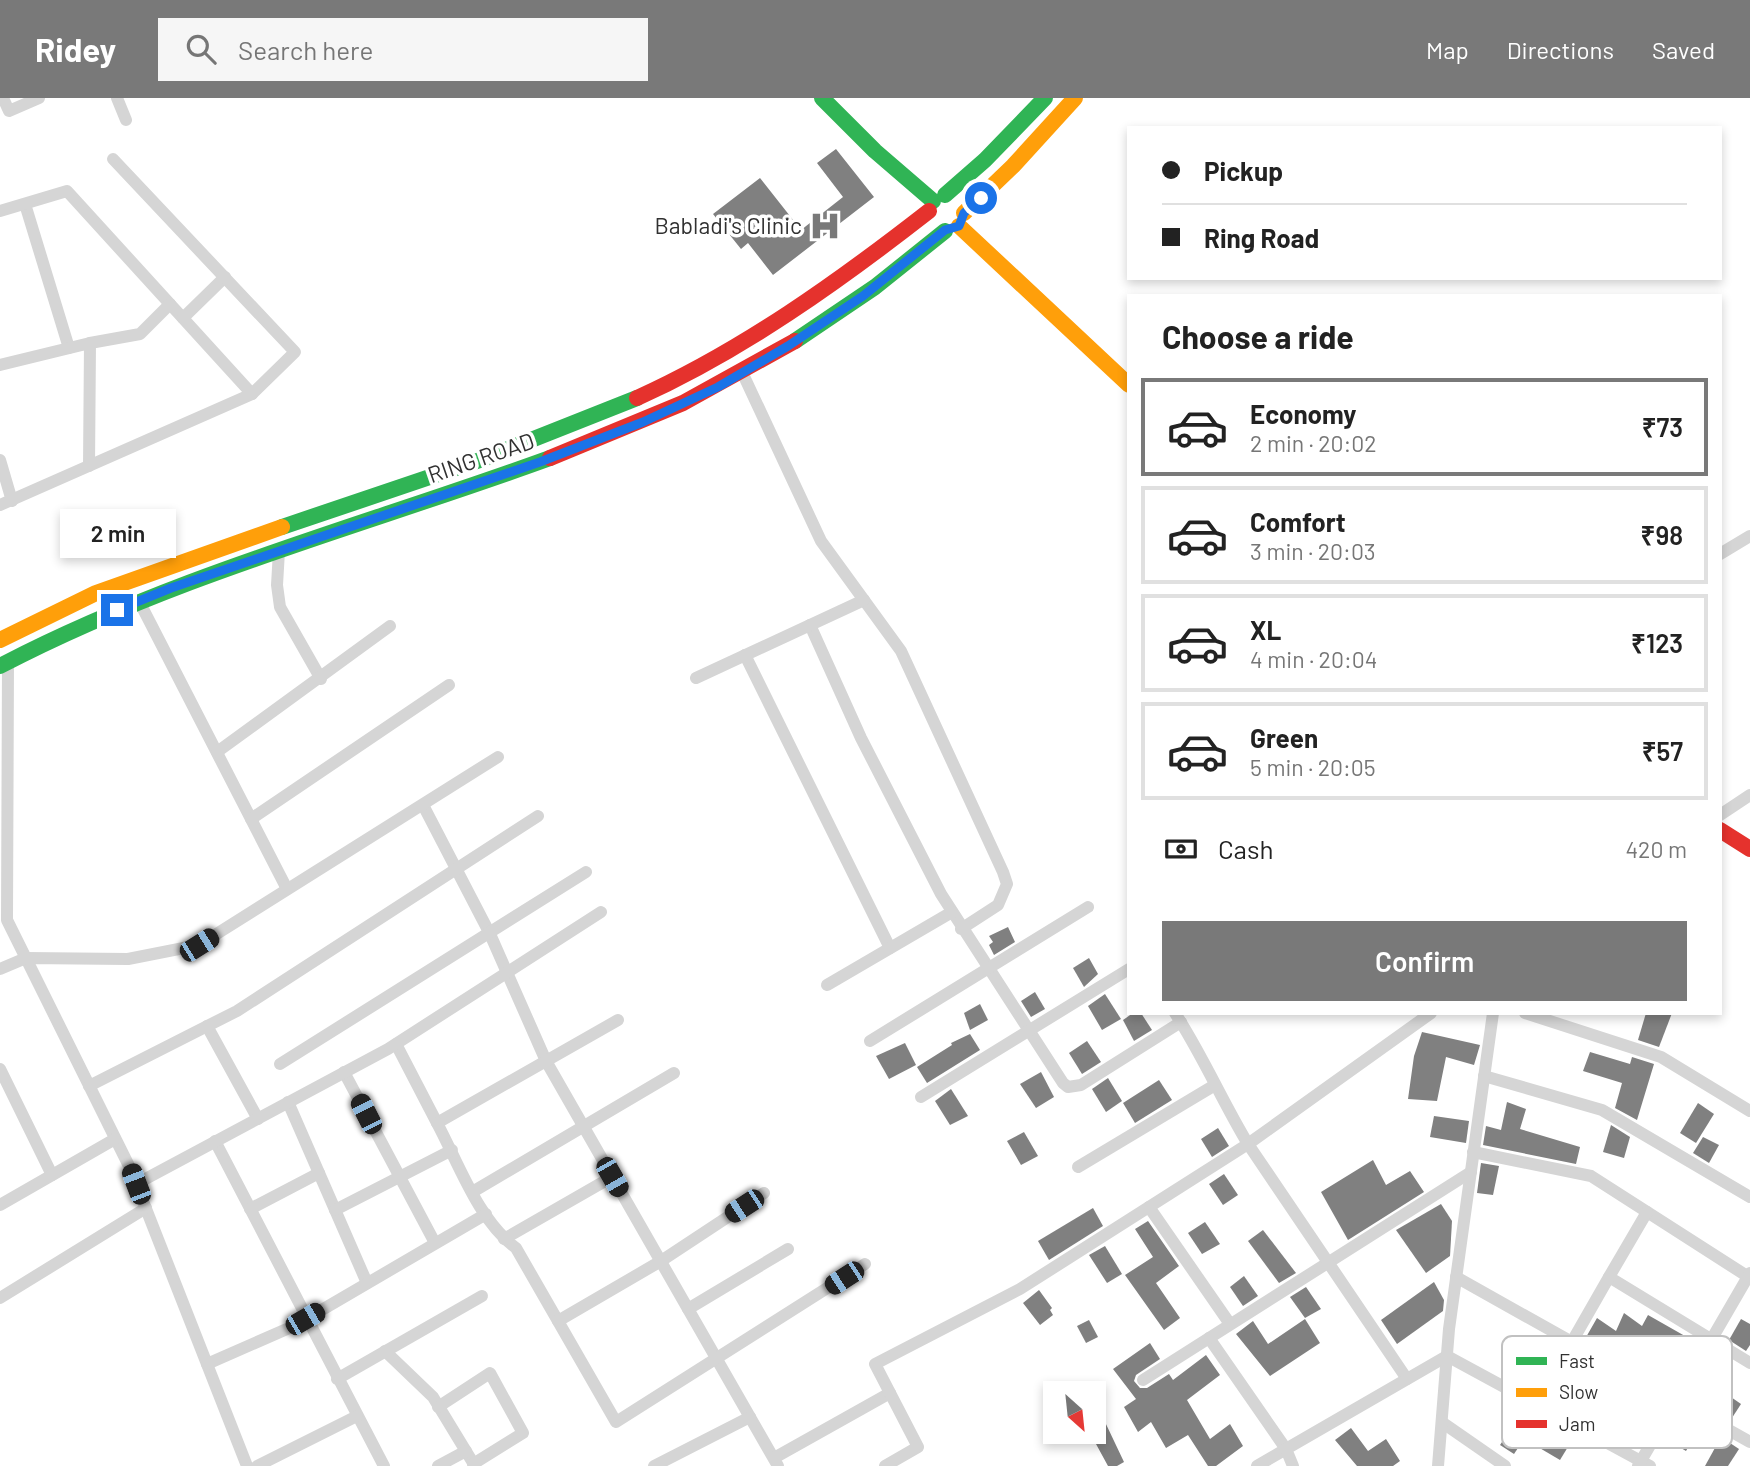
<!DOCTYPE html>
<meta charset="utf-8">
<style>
body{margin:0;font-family:Barlow,sans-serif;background:#f6f6f6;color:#222;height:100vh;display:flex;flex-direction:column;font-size:26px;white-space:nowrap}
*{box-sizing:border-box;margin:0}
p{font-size:23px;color:#767676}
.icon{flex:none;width:38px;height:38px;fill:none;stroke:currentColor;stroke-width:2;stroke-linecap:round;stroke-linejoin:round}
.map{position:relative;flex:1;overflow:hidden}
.details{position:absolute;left:1127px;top:196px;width:595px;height:721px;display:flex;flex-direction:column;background:#fff;border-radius:0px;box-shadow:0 4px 10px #0003}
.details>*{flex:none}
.guide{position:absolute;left:1127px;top:28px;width:595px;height:154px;border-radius:0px;box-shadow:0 4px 10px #0003;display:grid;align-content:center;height:154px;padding:0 35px;background:#fff}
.needle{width:46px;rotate:153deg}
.tools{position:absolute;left:1043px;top:1283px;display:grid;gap:14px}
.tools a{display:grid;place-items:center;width:63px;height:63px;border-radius:0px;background:#fff;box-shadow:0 4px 10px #0003;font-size:35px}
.end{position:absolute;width:32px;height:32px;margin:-16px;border:9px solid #1a73e8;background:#fff;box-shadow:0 0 0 4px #fff}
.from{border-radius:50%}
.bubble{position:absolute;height:49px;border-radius:0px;background:#fff;box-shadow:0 4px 10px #0003;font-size:23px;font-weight:600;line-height:49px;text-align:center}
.car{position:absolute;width:21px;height:42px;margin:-21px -10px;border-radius:9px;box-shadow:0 0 5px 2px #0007;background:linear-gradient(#222 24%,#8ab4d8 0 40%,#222 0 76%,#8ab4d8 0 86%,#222 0)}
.guide b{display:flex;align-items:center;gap:24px;height:66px;font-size:26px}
.guide b+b{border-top:2px solid #e0e0e0}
.guide i{width:18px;height:18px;background:#222}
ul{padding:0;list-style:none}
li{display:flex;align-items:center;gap:21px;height:98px;margin:0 14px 10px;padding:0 21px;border:4px solid #e0e0e0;border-radius:0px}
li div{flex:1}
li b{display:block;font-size:26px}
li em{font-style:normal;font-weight:600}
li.current{border-color:#797979}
li>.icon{width:63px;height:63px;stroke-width:1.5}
h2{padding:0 35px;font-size:32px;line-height:84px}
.pay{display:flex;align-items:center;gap:18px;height:77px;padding:0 35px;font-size:26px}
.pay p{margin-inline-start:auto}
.button{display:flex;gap:14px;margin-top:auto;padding:14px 35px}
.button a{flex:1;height:80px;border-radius:0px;background:#797979;color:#fff;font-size:28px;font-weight:600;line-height:80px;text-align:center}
header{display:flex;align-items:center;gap:42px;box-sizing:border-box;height:98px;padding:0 35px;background:#797979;color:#fff}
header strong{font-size:33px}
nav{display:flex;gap:38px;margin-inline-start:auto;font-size:24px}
.search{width:490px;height:63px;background:#f6f6f6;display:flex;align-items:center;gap:18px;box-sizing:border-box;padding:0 24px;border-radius:0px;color:#767676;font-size:26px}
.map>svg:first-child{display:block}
.building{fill:#808080}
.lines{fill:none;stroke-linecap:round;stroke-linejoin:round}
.street{stroke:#d5d5d5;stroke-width:12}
.fast{stroke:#30b455;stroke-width:16}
.slow{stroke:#ff9f0a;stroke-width:16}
.jam{stroke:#e5322d;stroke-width:16}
.route{stroke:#1a73e8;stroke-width:9}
.labels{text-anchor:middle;stroke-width:7;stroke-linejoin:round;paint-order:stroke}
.poi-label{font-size:23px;fill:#313131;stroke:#fff;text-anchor:end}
.street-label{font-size:23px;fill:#313131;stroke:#fff}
.key{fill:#fff;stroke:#c1c1c1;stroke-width:2}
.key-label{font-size:19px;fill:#313131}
</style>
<header>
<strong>Ridey</strong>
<div class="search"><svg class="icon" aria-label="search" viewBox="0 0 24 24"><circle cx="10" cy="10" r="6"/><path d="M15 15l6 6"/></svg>Search here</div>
<nav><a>Map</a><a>Directions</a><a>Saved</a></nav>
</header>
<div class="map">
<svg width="1750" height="1368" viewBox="0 0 1750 1368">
<rect width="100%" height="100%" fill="#fff"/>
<g class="building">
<polygon points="836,51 874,99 773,177 748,145 741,151 713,116 760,80 801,132 843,99 817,65"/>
<polygon points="1008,829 1015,844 994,857 989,847 993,844 989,838"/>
<polygon points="1089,860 1098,876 1084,889 1073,870"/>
<polygon points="1035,894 1045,911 1031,919 1021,903"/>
<polygon points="1105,896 1121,921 1102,932 1088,908"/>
<polygon points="980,906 988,922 970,932 964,915"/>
<polygon points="1133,915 1141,915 1152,932 1134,943 1123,922"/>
<polygon points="1646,915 1672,915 1659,949 1638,942"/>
<polygon points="1422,934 1480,947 1474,967 1446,959 1437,1003 1408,1001 1414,958"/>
<polygon points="970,936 980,952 927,985 917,969 952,947 951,945"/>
<polygon points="1087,943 1101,964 1082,976 1069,955"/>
<polygon points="905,945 916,967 889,981 876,958"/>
<polygon points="1590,954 1630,966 1632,959 1654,966 1637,1022 1615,1010 1622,985 1583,973"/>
<polygon points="1041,974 1054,999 1036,1010 1020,986"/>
<polygon points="1108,980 1122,1003 1106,1014 1092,991"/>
<polygon points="1159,982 1172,1002 1135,1025 1123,1005"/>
<polygon points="951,991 968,1018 950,1027 935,1003"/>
<polygon points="1507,1004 1526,1011 1520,1031 1580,1049 1576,1066 1483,1047 1486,1028 1501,1032"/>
<polygon points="1698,1005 1714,1016 1696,1045 1680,1035"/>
<polygon points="1434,1018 1469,1023 1466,1045 1430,1039"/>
<polygon points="1611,1027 1630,1039 1624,1060 1603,1054"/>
<polygon points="1218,1030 1229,1048 1212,1059 1201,1041"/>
<polygon points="1024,1034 1038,1058 1021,1067 1007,1043"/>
<polygon points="1703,1039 1719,1047 1709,1065 1693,1055"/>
<polygon points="1373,1062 1386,1087 1410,1073 1424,1094 1348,1142 1321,1094"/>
<polygon points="1481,1065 1499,1068 1493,1097 1477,1095"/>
<polygon points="1224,1076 1238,1097 1223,1107 1209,1086"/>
<polygon points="1441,1106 1452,1123 1450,1158 1426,1175 1396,1132"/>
<polygon points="1093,1110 1103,1128 1049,1162 1038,1143"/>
<polygon points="1148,1123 1179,1168 1156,1185 1180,1220 1164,1232 1125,1177 1153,1159 1135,1131"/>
<polygon points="1205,1124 1220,1146 1202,1156 1188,1135"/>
<polygon points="1263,1132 1296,1175 1279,1185 1248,1143"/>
<polygon points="1105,1148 1122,1176 1107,1185 1089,1157"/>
<polygon points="1244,1178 1258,1198 1243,1208 1230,1189"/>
<polygon points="1434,1184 1444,1202 1443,1213 1397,1246 1381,1222"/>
<polygon points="1306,1189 1321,1211 1305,1220 1290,1199"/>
<polygon points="1039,1192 1052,1210 1050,1212 1053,1217 1040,1227 1023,1205"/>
<polygon points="1624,1215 1642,1228 1648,1217 1699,1246 1687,1266 1654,1246 1641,1267 1632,1262 1629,1266 1585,1241 1597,1220 1616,1233"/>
<polygon points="1305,1221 1320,1245 1270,1278 1236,1236 1253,1223 1268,1246"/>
<polygon points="1741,1221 1750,1226 1750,1247 1746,1253 1729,1242"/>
<polygon points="1089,1222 1098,1239 1086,1245 1077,1228"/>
<polygon points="1150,1245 1160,1261 1136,1277 1134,1283 1140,1290 1147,1290 1169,1276 1173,1282 1206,1257 1220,1277 1187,1302 1210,1341 1230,1326 1243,1348 1216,1368 1208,1368 1188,1337 1166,1350 1151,1324 1138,1334 1124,1309 1136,1301 1113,1271"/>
<polygon points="1718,1290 1741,1306 1730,1323 1707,1310"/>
<polygon points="1539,1319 1574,1339 1560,1362 1526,1342"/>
<polygon points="1687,1322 1697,1328 1698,1325 1721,1338 1714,1347 1696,1336 1686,1353 1669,1343 1678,1327 1684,1330"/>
<polygon points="1105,1324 1124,1364 1117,1368 1108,1368 1096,1346 1099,1345 1094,1330"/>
<polygon points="1351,1330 1368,1353 1386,1341 1400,1363 1393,1368 1357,1368 1335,1342"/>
<polygon points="1508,1335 1522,1344 1514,1356 1500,1347"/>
<polygon points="1721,1339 1739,1351 1728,1368 1705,1368"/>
</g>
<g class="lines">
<g class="street">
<polyline points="3,0 9,13 39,0"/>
<polyline points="117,0 126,22"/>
<polyline points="25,106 69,250"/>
<polyline points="0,113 67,93 252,296"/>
<polyline points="183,220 225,179"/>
<polyline points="90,245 140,236 170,206"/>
<polyline points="0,267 90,245 89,368"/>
<polyline points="742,274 821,443 901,553 1003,774 1007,786 998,807 961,831"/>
<polyline points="0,362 12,403"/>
<polyline points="0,407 252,296 295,254 113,61"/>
<polyline points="279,453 277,487 280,509 321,581"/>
<polyline points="1720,456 1750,438"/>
<polyline points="139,503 287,791"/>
<polyline points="810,527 861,640 941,796 1063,985 1068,989 1081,987 1181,924"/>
<polyline points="745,557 890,850"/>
<polyline points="8,564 7,822 130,1070 247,1368"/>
<polyline points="696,580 864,502"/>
<polyline points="217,654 390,528"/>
<polyline points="423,707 490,836 546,963 778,1368"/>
<polyline points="1720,717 1750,697"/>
<polyline points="251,721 449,587"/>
<polyline points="0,871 26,860 128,861 199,847 498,659"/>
<polyline points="827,887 952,814"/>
<path d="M1175,915C1203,958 1222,1003 1248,1046L1431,915"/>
<polyline points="1525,915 1661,959 1750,1013"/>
<polyline points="207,928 258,1021"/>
<polyline points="870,943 1088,809"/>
<polyline points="396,946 437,1025 618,922"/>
<polyline points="280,966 586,774"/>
<polyline points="0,971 52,1077"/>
<polyline points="344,974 435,1145"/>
<polyline points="1484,978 1602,1012 1750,1099"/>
<polyline points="89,988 237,913 538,718"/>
<polyline points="921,999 1129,871"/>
<polyline points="288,1004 367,1185"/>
<path d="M437,1025C459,1066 478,1122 516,1150L616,1324L865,1166"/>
<polyline points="215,1043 384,1368"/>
<polyline points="1473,1054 1591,1078 1750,1180"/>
<polyline points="1078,1069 1215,987"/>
<polyline points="136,1086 388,951 601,814"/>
<polyline points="474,1093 674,975"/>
<polyline points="0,1107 115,1041"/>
<polyline points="1149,1109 1230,1226"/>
<polyline points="250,1111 319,1075"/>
<polyline points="335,1112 452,1052"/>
<polyline points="1647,1114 1609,1179 1750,1265"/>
<polyline points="504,1141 612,1079"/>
<polyline points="1456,1179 1750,1344"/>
<polyline points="0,1200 146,1110"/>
<polyline points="688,1211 788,1151"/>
<polyline points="558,1223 661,1163 764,1095"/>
<polyline points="1209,1240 1286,1351 1257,1368"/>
<polyline points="385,1253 433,1299 475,1368"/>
<polyline points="207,1266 296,1227 486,1116"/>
<polyline points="337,1281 482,1198"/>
<polyline points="1143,1282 1471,1074"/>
<polyline points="438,1309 490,1275 523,1335 473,1366"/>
<polyline points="1443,1325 1505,1368"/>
<polyline points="1522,1331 1609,1179"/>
<polyline points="774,1360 890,1295"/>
<polyline points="257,1368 357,1318"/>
<polyline points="438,1368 466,1353"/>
<polyline points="654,1368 750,1319"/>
<polyline points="885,1368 918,1349 875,1266 1020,1191 1248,1046 1407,1281"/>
<polyline points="1293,1368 1286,1351 1447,1258 1650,1368"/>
<polyline points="1438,1368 1449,1231 1493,915"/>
<polyline points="1638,1368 1750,1175"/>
</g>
<g class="fast">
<polyline points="822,0 875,53 933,103"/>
<polyline points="945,97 985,62 1045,0"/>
<polyline points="795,243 875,189 945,133"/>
<polyline points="282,429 483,361 637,300"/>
<path d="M0,568C174,477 366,427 550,360"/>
</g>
<g class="slow">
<polyline points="964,115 1013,68 1075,0"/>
<polyline points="959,128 1129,287"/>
<polyline points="0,542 96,495 282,429"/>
</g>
<g class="jam">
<path d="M637,300C743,252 838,184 929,113"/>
<polyline points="550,360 683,305 795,243"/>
<polyline points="1720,732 1750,751"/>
</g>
</g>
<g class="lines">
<polyline class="route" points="117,512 171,490 540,364 643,324 718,289 788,248 863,198 945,132 959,128 964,115 981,100"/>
</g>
<defs>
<symbol id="hospital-bare" viewBox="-9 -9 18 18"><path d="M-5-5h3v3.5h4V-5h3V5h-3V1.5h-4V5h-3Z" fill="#797979" stroke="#fff" stroke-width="2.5" paint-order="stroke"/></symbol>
</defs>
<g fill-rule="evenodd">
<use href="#hospital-bare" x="803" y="106" width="44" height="44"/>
</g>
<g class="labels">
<g class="poi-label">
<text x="802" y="136">Babladi's Clinic</text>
</g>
<g class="street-label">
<text transform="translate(481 360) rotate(-19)" y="8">RING ROAD</text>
</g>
</g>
<rect x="1502" y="1238" width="230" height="112" rx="10" class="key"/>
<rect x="1516" y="1259" width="31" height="8" fill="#30b455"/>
<rect x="1516" y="1290" width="31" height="9" fill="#ff9f0a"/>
<rect x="1516" y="1322" width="31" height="8" fill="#e5322d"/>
<g class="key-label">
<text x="1559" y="1270">Fast</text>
<text x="1559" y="1301">Slow</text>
<text x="1559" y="1333">Jam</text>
</g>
</svg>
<div class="tools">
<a><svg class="needle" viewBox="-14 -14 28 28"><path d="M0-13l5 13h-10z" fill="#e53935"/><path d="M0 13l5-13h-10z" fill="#767676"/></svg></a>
</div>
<i class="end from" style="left:981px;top:100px"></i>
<i class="end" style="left:117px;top:512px"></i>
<div class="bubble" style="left:60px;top:411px;width:116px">2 min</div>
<i class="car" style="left:199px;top:847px;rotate:58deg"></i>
<i class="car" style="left:366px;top:1016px;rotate:333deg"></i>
<i class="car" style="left:612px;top:1079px;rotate:150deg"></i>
<i class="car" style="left:136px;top:1086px;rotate:339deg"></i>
<i class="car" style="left:744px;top:1108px;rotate:237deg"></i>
<i class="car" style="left:844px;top:1180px;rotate:237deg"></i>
<i class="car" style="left:305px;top:1221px;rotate:60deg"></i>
<div class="guide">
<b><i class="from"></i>Pickup</b>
<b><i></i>Ring Road</b>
</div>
<section class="details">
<h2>Choose a ride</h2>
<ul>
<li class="current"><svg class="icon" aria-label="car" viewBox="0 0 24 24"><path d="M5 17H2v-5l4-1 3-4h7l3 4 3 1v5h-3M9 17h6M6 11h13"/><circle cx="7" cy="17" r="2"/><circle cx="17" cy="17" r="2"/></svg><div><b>Economy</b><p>2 min · 20:02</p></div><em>₹73</em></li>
<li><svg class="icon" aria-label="car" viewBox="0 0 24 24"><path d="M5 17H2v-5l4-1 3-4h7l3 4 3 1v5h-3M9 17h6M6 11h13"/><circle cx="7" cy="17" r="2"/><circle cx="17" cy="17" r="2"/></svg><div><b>Comfort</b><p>3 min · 20:03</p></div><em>₹98</em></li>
<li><svg class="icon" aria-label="car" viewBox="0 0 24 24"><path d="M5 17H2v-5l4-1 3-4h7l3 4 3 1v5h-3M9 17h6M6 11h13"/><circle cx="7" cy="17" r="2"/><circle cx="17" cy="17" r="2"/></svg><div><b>XL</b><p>4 min · 20:04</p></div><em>₹123</em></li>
<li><svg class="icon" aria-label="car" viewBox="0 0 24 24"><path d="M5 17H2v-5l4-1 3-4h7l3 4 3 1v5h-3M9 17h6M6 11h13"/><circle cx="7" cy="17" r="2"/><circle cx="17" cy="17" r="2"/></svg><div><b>Green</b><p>5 min · 20:05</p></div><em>₹57</em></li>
</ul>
<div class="pay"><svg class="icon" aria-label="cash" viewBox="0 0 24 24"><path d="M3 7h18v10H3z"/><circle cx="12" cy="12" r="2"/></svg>Cash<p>420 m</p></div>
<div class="button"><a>Confirm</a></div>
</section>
</div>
